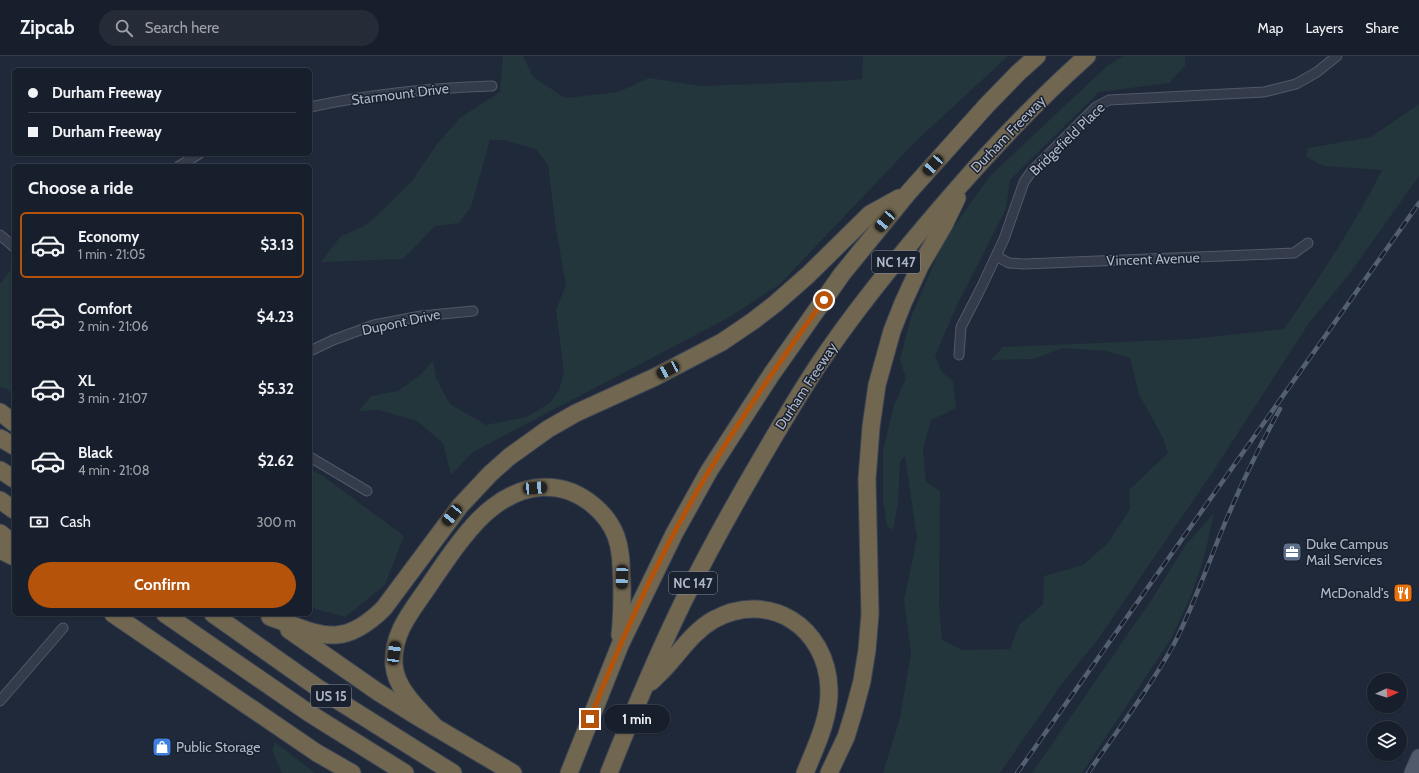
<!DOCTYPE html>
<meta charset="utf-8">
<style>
body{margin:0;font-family:Cabin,sans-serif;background:#252c38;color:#f1f3f6;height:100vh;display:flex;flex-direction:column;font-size:15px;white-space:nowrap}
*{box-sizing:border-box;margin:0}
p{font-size:13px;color:#9fa2a9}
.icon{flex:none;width:22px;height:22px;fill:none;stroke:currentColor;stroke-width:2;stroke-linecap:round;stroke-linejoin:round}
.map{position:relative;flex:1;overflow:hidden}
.details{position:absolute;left:12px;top:108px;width:300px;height:452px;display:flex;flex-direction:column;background:#181f2c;border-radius:6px;box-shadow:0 1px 3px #0004,0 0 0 1px #363d48}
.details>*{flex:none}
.hud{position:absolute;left:12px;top:12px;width:300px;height:88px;border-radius:6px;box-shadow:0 1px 3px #0004,0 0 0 1px #363d48;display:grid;align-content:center;height:88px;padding:0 16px;background:#181f2c}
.needle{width:26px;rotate:87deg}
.buttons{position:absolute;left:1367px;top:617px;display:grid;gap:8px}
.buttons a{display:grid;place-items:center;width:40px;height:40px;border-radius:50%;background:#181f2c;box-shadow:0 1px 3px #0004,0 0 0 1px #363d48;font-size:20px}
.end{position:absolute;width:18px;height:18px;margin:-9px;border:5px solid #b45309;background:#fff;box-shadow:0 0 0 2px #fff}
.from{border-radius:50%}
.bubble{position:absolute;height:28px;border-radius:14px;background:#181f2c;box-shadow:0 1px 3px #0004,0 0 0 1px #363d48;font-size:13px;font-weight:800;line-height:28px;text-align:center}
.car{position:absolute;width:12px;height:24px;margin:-12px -6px;border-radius:5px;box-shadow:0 0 3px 1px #0007;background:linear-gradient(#222 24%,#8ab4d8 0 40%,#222 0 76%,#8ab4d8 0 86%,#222 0)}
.hud b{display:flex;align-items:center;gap:14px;height:38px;font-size:15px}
.hud b+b{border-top:1px solid #363d48}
.hud i{width:10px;height:10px;background:#f1f3f6}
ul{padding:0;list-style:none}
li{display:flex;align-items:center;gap:12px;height:66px;margin:0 8px 6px;padding:0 8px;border:2px solid transparent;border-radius:6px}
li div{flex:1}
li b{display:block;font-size:15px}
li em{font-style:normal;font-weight:800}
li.on{border-color:#b45309}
li>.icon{width:36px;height:36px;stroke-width:1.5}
h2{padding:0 16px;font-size:18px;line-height:48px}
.pay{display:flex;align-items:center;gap:10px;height:44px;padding:0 16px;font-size:15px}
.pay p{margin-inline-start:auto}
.action{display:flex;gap:8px;margin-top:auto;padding:8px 16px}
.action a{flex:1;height:46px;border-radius:24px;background:#b45309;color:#fff;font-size:16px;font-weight:800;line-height:46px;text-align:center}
header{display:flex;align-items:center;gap:24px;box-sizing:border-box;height:56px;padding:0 20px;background:#181f2c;border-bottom:1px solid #363d48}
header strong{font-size:19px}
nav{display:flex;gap:22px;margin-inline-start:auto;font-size:14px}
.search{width:280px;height:36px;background:#252c38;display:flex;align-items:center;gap:10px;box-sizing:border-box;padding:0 14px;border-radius:22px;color:#9fa2a9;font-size:15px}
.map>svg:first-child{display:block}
.green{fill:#22363b}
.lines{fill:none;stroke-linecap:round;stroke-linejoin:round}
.street-casing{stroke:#515968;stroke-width:11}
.primary-casing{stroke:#3d4554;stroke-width:17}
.highway-casing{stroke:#3e4655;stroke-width:19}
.street{stroke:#343b4b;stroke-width:9}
.primary{stroke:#515a6b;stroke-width:15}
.highway{stroke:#716750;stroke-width:17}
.rail-casing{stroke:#555f72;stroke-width:4.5}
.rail{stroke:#19212f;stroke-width:3;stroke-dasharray:9;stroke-linecap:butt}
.route{stroke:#b45309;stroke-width:5}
.labels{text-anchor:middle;stroke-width:3;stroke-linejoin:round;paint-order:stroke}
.shield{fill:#19212f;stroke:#818999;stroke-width:1}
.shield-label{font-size:13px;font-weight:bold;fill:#aeb6c7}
.street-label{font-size:14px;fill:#aeb6c7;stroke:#19212f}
.poi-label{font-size:14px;fill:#aeb6c7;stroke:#19212f;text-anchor:start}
</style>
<header>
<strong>Zipcab</strong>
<div class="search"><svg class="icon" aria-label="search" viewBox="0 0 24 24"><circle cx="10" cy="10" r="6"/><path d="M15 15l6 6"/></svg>Search here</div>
<nav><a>Map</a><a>Layers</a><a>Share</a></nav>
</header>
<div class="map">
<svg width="1419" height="717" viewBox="0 0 1419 717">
<rect width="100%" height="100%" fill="#20293a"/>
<g class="green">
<polygon points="503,0 523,0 533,21 565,42 618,36 649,22 700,30 838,25 862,23 863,0 1008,0 914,87 780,228 728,262 473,396 451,419 443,387 417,365 379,354 359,355 371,340 398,335 420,319 433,305 436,322 450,348 486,369 526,361 550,347 559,334 564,316 556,254 566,229 556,173 548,109 536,93 504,84 490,84 471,151 459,167 435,170 403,203 321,206 340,181 368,168 412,125 437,88 461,61 500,36"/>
<path d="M1123,0H1185V10L1169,27L1099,36L1010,124L1006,153L958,247L935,300L942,316L953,325L956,352L931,364L923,393L926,426L940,435L939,550L942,584L962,594L1010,593L1019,569L1043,548L1044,520L1083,509L1108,487L1130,453L1129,434L1168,397L1163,382L1139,338L1130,302L1106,295L1063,292L1033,303L991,304L1003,291L1192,283L1284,273C1319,222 1354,170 1382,114L1324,110L1306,101L1308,92L1371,81L1419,48V120L1347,221L1309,267L1212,417L1096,586L1061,629L1000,717H883L900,662L911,597L904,544L917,482L905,400L900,406L898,446L893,474L887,470L883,443V395L894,349L906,323L900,304L911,261L943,186L990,120L1107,10Z"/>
<polygon points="14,210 14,338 4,332 0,331 0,228"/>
<polygon points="310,413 323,420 404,480 385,529 345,561 316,553 310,549"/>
<polygon points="1214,457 1204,502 1190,542 1172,581 1082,717 1032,717 1152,543 1185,490"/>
<polygon points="275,686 315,717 282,717 272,694"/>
</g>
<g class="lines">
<defs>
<g id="street">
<path d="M310,51C370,38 431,32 492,30"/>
<polyline points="179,110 199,98"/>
<polyline points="0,179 14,191"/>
<polyline points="996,200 1009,207 1024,208 1294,197 1308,187"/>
<polyline points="310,295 333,284 374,269 421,260 473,255"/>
<polyline points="959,299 961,271 981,232 1004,183 1024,126 1031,116 1096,51 1109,44 1264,36 1296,28 1317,16 1337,0"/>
<polyline points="310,401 367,435"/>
<polyline points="0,645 63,572"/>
</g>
<polyline id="primary" points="1412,717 1419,701"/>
<g id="highway">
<polyline points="0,356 14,367"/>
<polyline points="0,382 14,390"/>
<polyline points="0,414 14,423"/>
<polyline points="0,444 14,454"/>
<polyline points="0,477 14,488"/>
<polyline points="0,494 14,501"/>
<polyline points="113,558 317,697 352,717"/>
<polyline points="165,558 309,657 405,717"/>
<polyline points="213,558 318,632 453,717"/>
<path d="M270,561C319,578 341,595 384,552L460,450L490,418L509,401L548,373L576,357L655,321L722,286L753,265L775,248L808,219L870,158L899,142"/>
<polyline points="289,574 378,636 418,661 513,717"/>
<path d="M651,626C658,619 666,612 672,604C685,589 696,574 713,564C769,533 827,571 829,633C830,662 816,690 805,717"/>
<path d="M435,671C420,654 396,634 394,609C392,577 411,556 428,531C445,506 469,469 493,451C524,427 562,423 593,449C604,458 611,467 616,480C622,497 621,513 622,531C622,547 622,563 620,579"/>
<polyline points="569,717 620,589 674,478 709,415 771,319 842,218 908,137 986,50 1018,17 1037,0"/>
<path d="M609,717C632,659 656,601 684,544C708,496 734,449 761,403C781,369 801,334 823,302C863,243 909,188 956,134C997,87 1040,42 1087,0"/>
<polyline points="829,717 846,681 854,655 862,625 867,594 870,558 867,423 871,371 877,329 892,275 903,247 920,210 944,169 957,142"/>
</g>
</defs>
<use href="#street" class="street-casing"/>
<use href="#primary" class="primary-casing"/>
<use href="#highway" class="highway-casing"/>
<use href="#street" class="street"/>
<use href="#primary" class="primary"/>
<use href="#highway" class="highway"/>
<defs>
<g id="rail">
<polyline points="1017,717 1419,147"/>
<path d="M1088,717C1117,675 1149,633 1174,588C1191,555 1204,519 1218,484C1236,439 1256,396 1280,353"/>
</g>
</defs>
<use href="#rail" class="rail-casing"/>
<use href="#rail" class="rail"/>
</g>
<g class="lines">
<path class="route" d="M590,663C623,578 662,493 709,415C745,356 784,299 824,244"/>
</g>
<defs>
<symbol id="office-square" viewBox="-11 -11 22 22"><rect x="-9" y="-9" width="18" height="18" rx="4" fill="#5c6f8a" stroke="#19212f"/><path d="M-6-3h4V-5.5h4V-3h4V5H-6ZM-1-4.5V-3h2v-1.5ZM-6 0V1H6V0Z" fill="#fff"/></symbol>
<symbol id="restaurant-square" viewBox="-11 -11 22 22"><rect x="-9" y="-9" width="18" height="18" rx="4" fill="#e8710a" stroke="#19212f"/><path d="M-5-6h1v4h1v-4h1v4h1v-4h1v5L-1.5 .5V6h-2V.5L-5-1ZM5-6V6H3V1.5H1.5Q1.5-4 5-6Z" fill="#fff"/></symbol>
<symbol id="shop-square" viewBox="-11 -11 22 22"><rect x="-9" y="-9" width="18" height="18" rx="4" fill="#3f7fe0" stroke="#19212f"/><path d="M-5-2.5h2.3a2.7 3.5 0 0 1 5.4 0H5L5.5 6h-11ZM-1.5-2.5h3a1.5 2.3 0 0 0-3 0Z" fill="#fff"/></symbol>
</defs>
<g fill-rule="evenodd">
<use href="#office-square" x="1281" y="485" width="22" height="22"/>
<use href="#restaurant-square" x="1392" y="526" width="22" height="22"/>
<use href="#shop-square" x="151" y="680" width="22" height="22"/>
</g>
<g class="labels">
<g class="shield">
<rect x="872" y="195" width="48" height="22" rx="3"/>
<rect x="669" y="516" width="48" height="22" rx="3"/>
<rect x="311" y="629" width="40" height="22" rx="3"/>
</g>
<g class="shield-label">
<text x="896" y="211">NC 147</text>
<text x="693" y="532">NC 147</text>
<text x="331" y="645">US 15</text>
</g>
<g class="street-label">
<text transform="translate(400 38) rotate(-7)" y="5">Starmount Drive</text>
<text transform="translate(1008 78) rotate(-46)" y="5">Durham Freeway</text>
<text transform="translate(1067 83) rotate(-44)" y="5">Bridgefield Place</text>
<text transform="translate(1153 203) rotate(-2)" y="5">Vincent Avenue</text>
<text transform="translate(401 266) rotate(-12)" y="5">Dupont Drive</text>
<text transform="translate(806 330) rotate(-57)" y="5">Durham Freeway</text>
</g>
<g class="poi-label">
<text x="1306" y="493">Duke Campus<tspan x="1306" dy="16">Mail Services</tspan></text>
<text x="1389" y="542" text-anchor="end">McDonald's</text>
<text x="176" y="696">Public Storage</text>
</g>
</g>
</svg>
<div class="buttons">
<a><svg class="needle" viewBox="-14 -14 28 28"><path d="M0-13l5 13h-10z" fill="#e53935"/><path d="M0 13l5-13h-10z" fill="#9fa2a9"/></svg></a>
<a><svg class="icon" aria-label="layers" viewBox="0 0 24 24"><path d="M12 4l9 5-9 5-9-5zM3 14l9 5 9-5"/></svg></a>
</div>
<i class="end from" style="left:824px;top:244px"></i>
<i class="end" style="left:590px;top:663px"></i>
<div class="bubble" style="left:604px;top:649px;width:66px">1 min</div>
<i class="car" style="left:933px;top:109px;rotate:222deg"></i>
<i class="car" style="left:885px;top:165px;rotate:220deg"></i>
<i class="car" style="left:668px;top:314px;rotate:242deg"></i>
<i class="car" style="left:535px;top:432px;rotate:86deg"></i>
<i class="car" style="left:452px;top:459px;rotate:219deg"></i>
<i class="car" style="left:622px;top:521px;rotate:182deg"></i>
<i class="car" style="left:394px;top:597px;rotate:8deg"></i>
<div class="hud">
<b><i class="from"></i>Durham Freeway</b>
<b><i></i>Durham Freeway</b>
</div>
<section class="details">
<h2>Choose a ride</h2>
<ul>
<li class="on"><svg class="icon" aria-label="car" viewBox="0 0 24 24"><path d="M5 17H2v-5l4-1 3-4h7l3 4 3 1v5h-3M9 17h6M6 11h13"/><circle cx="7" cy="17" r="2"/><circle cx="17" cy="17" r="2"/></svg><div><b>Economy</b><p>1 min · 21:05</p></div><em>$3.13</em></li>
<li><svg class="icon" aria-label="car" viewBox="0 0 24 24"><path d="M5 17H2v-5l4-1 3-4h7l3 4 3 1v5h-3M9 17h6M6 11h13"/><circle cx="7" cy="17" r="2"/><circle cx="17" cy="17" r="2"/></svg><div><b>Comfort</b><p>2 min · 21:06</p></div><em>$4.23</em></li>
<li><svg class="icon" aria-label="car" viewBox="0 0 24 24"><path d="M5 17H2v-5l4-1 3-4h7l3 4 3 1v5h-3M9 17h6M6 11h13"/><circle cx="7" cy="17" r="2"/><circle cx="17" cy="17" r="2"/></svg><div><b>XL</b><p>3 min · 21:07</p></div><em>$5.32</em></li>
<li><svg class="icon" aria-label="car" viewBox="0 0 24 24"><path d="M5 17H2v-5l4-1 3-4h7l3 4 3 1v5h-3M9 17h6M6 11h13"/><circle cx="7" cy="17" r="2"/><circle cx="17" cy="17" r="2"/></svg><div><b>Black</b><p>4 min · 21:08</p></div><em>$2.62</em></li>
</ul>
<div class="pay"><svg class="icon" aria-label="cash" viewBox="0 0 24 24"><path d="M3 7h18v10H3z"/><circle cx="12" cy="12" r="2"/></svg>Cash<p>300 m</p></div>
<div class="action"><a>Confirm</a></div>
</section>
</div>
